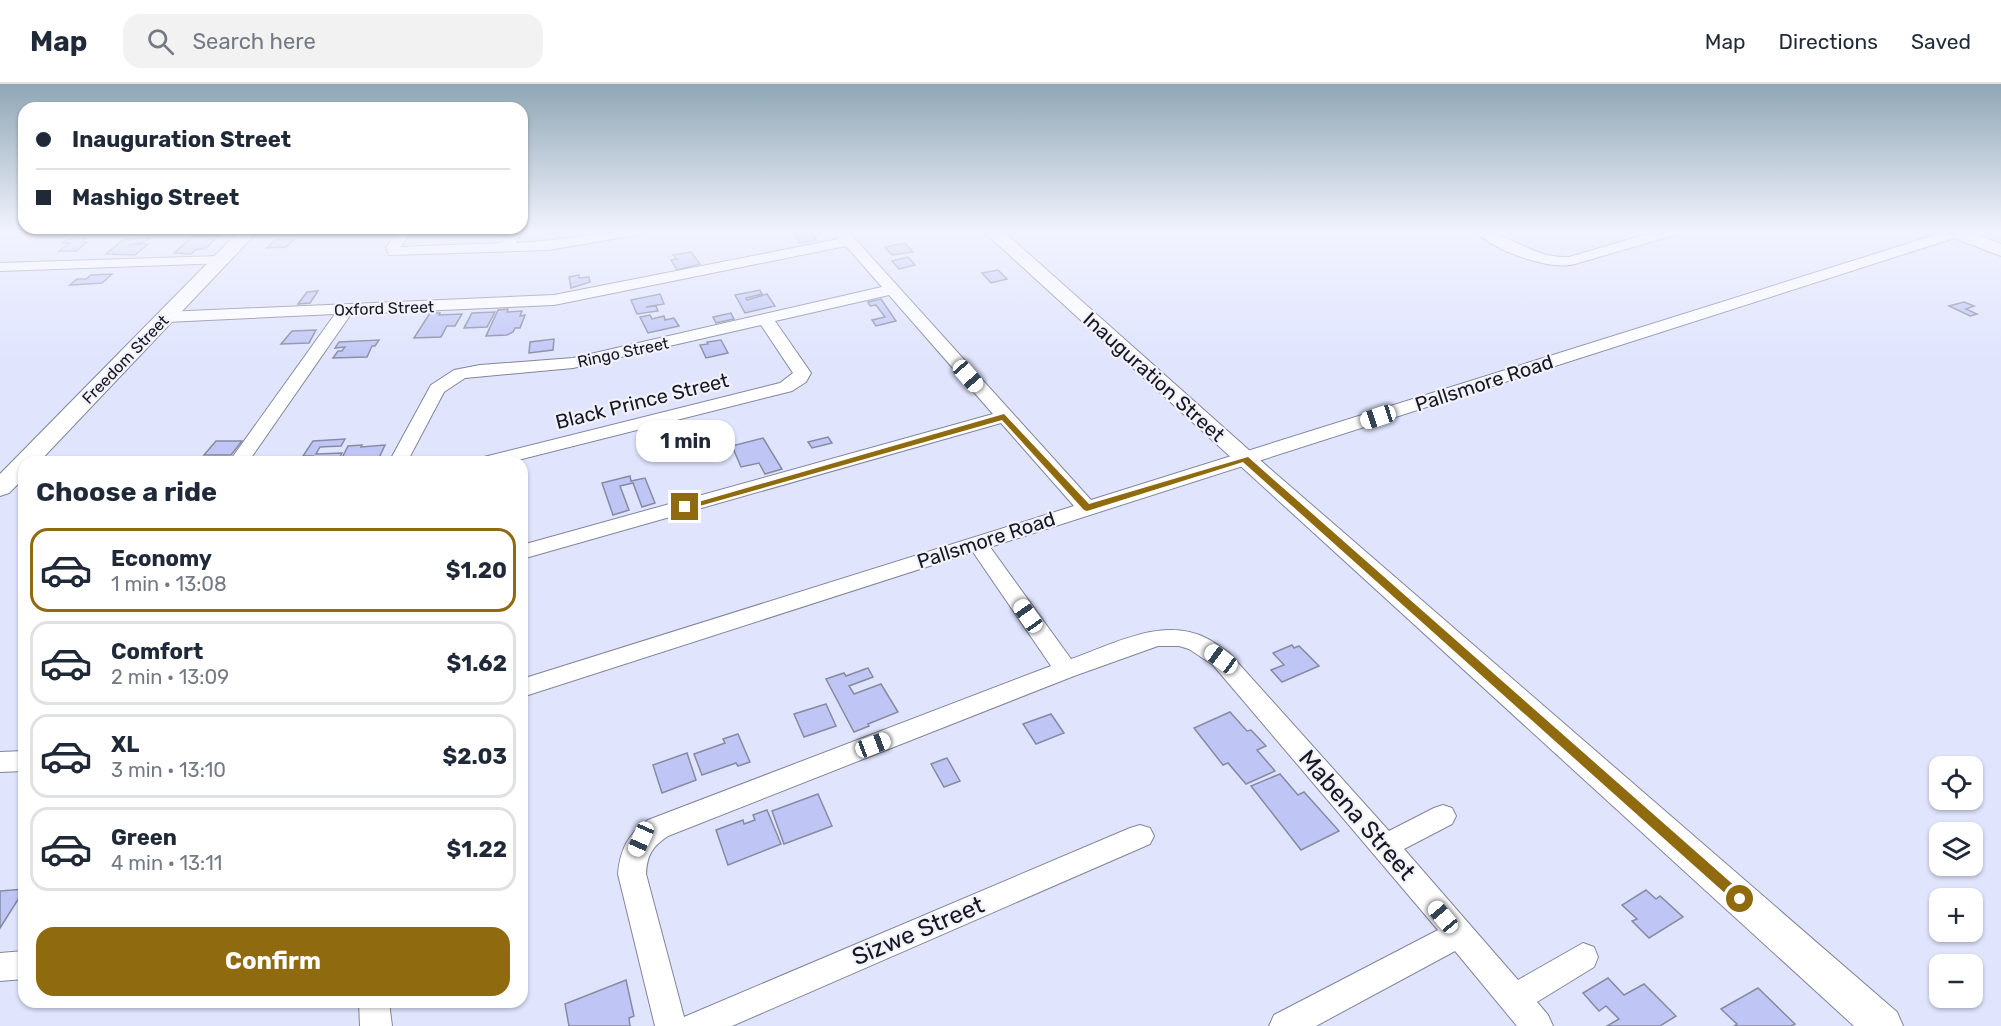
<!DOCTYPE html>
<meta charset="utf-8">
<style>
body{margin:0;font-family:Rubik,sans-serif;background:#f2f2f3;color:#1f2937;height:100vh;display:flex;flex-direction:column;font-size:22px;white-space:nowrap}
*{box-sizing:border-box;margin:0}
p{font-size:20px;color:#747a83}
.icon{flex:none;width:33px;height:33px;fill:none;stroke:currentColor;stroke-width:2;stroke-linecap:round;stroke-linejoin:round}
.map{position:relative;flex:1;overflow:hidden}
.side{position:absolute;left:18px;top:372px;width:510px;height:552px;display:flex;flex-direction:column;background:#fff;border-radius:18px;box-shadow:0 2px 4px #0004}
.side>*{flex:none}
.guide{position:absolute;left:18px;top:18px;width:510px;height:132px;border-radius:18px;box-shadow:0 2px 4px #0004;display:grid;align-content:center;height:132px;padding:0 18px;background:#fff}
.tools{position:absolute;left:1929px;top:672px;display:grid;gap:12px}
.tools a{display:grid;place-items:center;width:54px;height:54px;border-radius:12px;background:#fff;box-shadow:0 2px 4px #0004;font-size:30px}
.end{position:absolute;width:27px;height:27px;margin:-14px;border:8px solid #8f6a0e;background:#fff;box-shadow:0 0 0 3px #fff}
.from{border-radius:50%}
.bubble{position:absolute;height:42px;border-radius:18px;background:#fff;box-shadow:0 2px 4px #0004;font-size:20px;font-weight:700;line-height:42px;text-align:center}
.car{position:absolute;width:18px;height:36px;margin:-18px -9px;border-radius:8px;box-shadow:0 0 4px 2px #0007;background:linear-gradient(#fff 24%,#345 0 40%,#fff 0 76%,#345 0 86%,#fff 0)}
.guide b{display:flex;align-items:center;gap:21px;height:57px;font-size:22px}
.guide b+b{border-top:2px solid #e0e1e3}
.guide i{width:15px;height:15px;background:#1f2937}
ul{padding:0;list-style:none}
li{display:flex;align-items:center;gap:18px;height:84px;margin:0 12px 9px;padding:0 6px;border:3px solid #e0e1e3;border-radius:18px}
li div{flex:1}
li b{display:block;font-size:22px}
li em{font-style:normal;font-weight:700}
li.selected{border-color:#8f6a0e}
li>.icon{width:54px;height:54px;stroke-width:1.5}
h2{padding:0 18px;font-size:27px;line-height:72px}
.primary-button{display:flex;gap:12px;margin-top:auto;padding:12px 18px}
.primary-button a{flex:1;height:69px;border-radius:18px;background:#8f6a0e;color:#fff;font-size:24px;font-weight:700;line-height:69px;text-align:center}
header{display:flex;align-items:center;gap:36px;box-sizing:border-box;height:84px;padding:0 30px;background:#fff;border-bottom:2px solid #e0e1e3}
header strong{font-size:28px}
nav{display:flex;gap:33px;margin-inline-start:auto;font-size:21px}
.search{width:420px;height:54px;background:#f2f2f3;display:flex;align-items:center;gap:15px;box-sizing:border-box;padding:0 21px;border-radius:18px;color:#747a83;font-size:22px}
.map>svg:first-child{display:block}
.building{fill:#bfc6f6;stroke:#878ba1;stroke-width:1.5}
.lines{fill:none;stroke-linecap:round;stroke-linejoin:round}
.minor-casing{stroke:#82859b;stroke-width:2}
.tertiary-casing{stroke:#82859b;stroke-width:2}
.minor{fill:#fff;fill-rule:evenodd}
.tertiary{fill:#fff;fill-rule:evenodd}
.route{fill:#8f6a0e}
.labels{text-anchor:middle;stroke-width:4.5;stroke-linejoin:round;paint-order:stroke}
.far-street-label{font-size:16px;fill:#171820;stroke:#f1f2fc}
.street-label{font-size:20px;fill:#171820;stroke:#f1f2fc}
.near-street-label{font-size:24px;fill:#171820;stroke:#f1f2fc}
</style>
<header>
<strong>Map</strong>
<div class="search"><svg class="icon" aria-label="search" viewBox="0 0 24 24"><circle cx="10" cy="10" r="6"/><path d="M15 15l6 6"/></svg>Search here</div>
<nav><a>Map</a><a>Directions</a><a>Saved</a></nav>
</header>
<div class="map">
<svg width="2001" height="942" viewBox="0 0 2001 942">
<rect width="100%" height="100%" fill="#e0e4fd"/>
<g class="building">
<polygon points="49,146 59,146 56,149 71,148 63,154 37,154"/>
<polygon points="810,146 817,156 800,159 793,149"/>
<polygon points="219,151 206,164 195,166 191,170 174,169 193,152"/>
<polygon points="86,154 81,158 87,158 76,167 59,167 70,159 62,159 67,155"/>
<polygon points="150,154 145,158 128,161 148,160 135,171 106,170 124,155"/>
<polygon points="294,155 286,163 267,164 275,156"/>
<polygon points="905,159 913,168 892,171 885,163"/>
<polygon points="691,168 700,180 677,186 671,176 677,175 673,171"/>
<polygon points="908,173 915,181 899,185 892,177"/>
<polygon points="998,186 1007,195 991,199 982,189"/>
<polygon points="112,190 102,199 70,201 77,195 86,195 91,191"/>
<polygon points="579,191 579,194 589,193 590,198 571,204 569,193"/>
<polygon points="760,206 762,210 746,214 747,216 767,210 775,222 745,229 735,211"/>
<polygon points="318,207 310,219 298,220 307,208"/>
<polygon points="660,210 664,220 646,223 656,222 658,227 637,230 631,216"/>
<polygon points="881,215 896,237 876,242 872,236 885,233 876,221 870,222 868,218"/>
<polygon points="1964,218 1974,222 1966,225 1977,230 1970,232 1949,222"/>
<polygon points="508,225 507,228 522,227 520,232 525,231 520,244 515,244 513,248 507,251 486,252 498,226"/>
<polygon points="495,228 487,243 464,244 472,229"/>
<polygon points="430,229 440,229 439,231 462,230 455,242 447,242 441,253 414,254"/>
<polygon points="731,229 734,235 716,239 713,233"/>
<polygon points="650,231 652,235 664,232 665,236 674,234 679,242 648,249 640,233"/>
<polygon points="316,246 309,259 281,260 292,247"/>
<polygon points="554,255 553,266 529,269 530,258"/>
<polygon points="379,256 375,262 372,262 367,273 333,274 338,267 342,267 345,263 335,264 339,258"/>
<polygon points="721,256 728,269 706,274 700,261 708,260 707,258"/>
<polygon points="828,353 832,359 812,364 808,358"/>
<polygon points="763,354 782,385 765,390 759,379 741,383 732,362"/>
<polygon points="345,355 341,362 320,363 316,370 342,369 337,378 309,378 313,372 303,372 313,357"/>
<polygon points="216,357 242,357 231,371 204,371"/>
<polygon points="362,361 361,363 385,361 377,378 340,378 348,362"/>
<polygon points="630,392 631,397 645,394 655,419 642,423 633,399 620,402 629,426 613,431 602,399"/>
<polygon points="1292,561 1294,564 1299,562 1319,582 1282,598 1271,586 1284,581 1273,569"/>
<polygon points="868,584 873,593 849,602 854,610 881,600 898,628 868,640 869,642 854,648 826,595 844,589 846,592"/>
<polygon points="826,620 836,642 804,653 794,630"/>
<polygon points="1230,628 1247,647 1251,646 1266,662 1257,666 1275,687 1246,700 1228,679 1223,681 1194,644"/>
<polygon points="1051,630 1064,649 1036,660 1023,640"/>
<polygon points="738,650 750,678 738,682 736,679 702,691 694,670 725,659 723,655"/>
<polygon points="687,669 696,696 662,709 653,681"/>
<polygon points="947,674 960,697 944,703 931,680"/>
<polygon points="1280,690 1298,711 1304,708 1339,747 1301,766 1251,702"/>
<polygon points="818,710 832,742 784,760 772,727"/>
<polygon points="767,726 781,760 728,781 716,746 743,736 744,740 755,736 753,731"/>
<polygon points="24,805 24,806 0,844 0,807"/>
<polygon points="1646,806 1656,815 1660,812 1683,833 1649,854 1632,837 1637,835 1622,821"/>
<polygon points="1608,894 1624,911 1644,900 1676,932 1660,942 1607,942 1619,935 1606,922 1599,927 1583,909"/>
<polygon points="626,896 634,932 629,934 630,942 569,942 565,920"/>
<polygon points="1758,904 1795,940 1791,942 1734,942 1737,940 1721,925"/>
</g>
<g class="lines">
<defs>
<g id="minor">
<path d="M399,146H413L400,163L502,159L509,146H523L516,159C561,157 605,146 650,146L643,150L548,166L389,171L386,163Z"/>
<path d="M834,146H847L1091,416L1951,146H1972L1970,149L990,463L1071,575C1112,561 1162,532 1206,554C1214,558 1222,564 1229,569L1389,747L1434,724L1443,721L1452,724L1456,732L1452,740L1404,765L1518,896L1583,859L1594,863L1598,873L1594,883L1537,918L1548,931L1553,942H1517L1455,867L1316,942H1269L1274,931L1438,846L1213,581L1189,565L1179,562H1158L1074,592L668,752C652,763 647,771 646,790L684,933L1130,744L1140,741L1150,744L1154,752L1150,760L732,942H655L618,790C620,766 628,750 648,736L1051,582L973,468L522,613V595L1074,422L1001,339L522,475V461L993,330L889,211L775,237L811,289L806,298L792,307L510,378H478L480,374L780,299L793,289L761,241L573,284L465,294L444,308L407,378H389L431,301L454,286L480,281L573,274L882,203L846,162L554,221L351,230L248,378H229L335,230L166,238L158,233L166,228L554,211L839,155Z"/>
<path d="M1474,146C1509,146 1530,175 1569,173L1661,146H1683L1681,149L1575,180C1549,187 1492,166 1474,146Z"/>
<polygon points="220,172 225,173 227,176 225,179 0,187 0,179"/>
<polygon points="24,667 24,687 0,688 0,668"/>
<polygon points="24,867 24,895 0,897 0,869"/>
<polygon points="359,918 389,918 392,942 360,942"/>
</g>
<g id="tertiary">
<polygon points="240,146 259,146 39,378 24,378 24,394 9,409 0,412 0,390"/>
<polygon points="982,146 1002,146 1268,383 1897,928 1903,942 1854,942"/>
<polygon points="1941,146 1966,146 2001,160 2001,172 1944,150"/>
</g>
</defs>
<use href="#minor" class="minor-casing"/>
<use href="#tertiary" class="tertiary-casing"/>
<use href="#minor" class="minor"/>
<use href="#tertiary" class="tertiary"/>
</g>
<linearGradient id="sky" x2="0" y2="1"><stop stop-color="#8fa6b4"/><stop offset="0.53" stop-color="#f1f3fe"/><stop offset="1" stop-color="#f1f3fe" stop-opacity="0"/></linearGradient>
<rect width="2001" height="278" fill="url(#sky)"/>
<polygon class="route" points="1004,330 1089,420 1248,373 1745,811 1747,815 1745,819 1736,819 1243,378 1087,427 1084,426 1002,336 689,425 681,423"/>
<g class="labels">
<g class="far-street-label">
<text transform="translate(384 224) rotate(-2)" y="6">Oxford Street</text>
<text transform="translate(623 268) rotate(-12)" y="6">Ringo Street</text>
<text transform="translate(125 275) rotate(-46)" y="6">Freedom Street</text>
</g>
<g class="street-label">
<text transform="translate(1154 293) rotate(42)" y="7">Inauguration Street</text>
<text transform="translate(1484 299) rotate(-18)" y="7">Pallsmore Road</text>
<text transform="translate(642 317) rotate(-14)" y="7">Black Prince Street</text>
<text transform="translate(986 456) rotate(-18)" y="7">Pallsmore Road</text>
</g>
<g class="near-street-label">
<text transform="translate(1357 731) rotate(49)" y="8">Mabena Street</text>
<text transform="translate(918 847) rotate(-23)" y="8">Sizwe Street</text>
</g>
</g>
</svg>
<div class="tools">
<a><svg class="icon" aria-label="locate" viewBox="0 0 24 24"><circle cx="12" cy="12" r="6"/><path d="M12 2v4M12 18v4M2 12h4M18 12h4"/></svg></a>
<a><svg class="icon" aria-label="layers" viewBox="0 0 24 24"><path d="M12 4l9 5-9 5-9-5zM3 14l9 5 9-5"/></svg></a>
<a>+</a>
<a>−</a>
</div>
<i class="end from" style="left:1740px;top:815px"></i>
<i class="end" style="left:685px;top:423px"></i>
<div class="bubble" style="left:636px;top:336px;width:99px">1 min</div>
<i class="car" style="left:968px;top:292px;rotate:139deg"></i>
<i class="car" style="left:1378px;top:333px;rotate:252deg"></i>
<i class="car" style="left:1028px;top:532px;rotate:325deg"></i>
<i class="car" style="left:1221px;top:575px;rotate:306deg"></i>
<i class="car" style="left:873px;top:661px;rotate:69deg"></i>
<i class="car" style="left:641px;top:755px;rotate:204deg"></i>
<i class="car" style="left:1443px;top:833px;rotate:320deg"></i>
<div class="guide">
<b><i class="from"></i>Inauguration Street</b>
<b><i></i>Mashigo Street</b>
</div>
<section class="side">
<h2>Choose a ride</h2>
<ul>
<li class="selected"><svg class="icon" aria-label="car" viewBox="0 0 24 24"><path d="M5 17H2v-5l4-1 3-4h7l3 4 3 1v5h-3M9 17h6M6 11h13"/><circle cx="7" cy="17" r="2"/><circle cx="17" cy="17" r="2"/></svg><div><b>Economy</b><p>1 min · 13:08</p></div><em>$1.20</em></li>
<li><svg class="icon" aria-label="car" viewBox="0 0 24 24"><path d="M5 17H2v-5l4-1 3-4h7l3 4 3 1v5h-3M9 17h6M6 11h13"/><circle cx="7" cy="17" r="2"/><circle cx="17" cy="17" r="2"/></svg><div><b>Comfort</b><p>2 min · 13:09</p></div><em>$1.62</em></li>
<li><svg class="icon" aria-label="car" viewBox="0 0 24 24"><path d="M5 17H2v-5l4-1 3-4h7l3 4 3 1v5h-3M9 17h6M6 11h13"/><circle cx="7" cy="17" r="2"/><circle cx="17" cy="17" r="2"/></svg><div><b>XL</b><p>3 min · 13:10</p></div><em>$2.03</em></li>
<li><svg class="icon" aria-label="car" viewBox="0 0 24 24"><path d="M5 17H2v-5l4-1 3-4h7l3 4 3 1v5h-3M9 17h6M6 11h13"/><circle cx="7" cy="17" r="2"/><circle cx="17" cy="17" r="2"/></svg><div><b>Green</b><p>4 min · 13:11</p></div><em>$1.22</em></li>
</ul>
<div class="primary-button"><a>Confirm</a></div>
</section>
</div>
